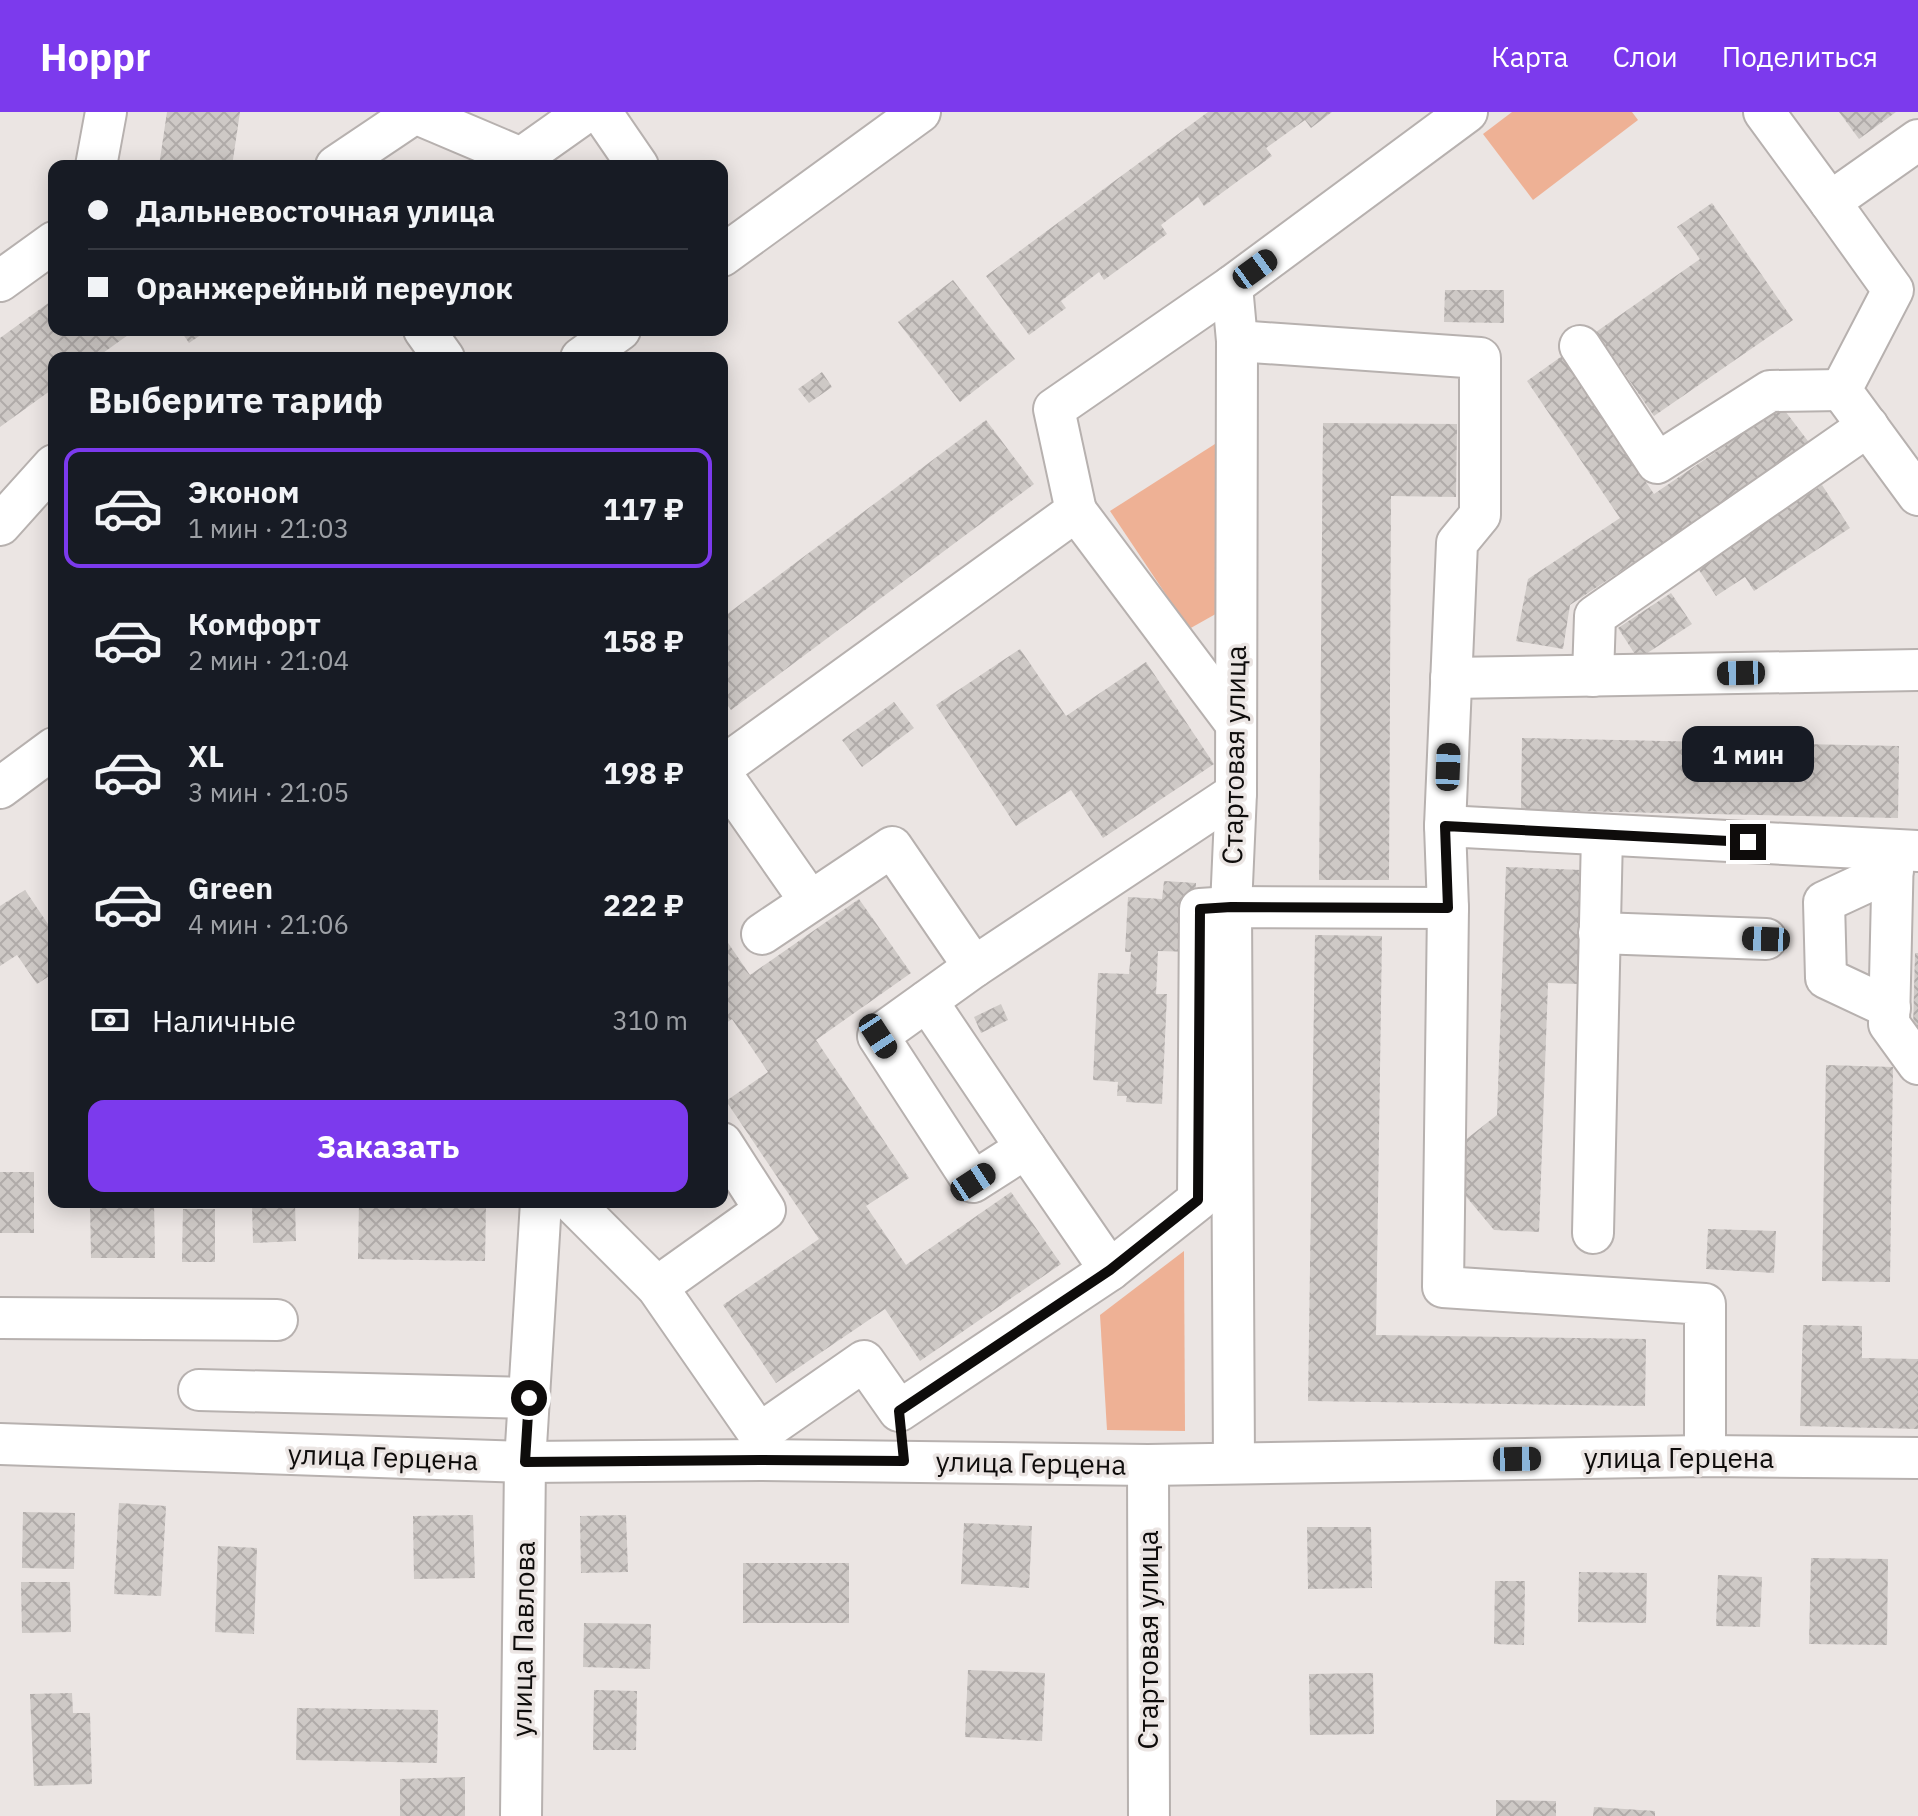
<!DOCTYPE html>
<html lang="ru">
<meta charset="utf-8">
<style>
body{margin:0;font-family:"IBM Plex Sans",sans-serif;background:#242831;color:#f1f3f6;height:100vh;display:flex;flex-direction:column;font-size:30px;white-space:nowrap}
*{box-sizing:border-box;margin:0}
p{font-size:26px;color:#9ea1a6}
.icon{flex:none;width:44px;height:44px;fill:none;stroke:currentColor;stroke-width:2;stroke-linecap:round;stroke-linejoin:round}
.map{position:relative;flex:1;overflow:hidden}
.side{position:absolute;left:48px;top:240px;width:680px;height:856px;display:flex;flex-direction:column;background:#171b24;border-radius:16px;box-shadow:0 4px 20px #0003}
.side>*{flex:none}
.hud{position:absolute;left:48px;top:48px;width:680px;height:176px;border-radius:16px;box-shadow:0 4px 20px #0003;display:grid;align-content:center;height:176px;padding:0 40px;background:#171b24}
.end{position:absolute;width:36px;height:36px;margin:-18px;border:10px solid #0e0c0b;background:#fff;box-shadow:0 0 0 4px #fff}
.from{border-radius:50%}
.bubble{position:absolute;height:56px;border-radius:16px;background:#171b24;box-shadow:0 4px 20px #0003;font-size:26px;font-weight:700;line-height:56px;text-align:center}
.car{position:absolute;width:24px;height:48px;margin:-24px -12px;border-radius:10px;box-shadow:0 0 6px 2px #0007;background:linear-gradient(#222 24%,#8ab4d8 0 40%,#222 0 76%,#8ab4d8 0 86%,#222 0)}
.hud b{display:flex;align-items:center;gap:28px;height:76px;font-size:30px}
.hud b+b{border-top:2px solid #363941}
.hud i{width:20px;height:20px;background:#f1f3f6}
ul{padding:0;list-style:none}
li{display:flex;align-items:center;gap:24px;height:120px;margin:0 16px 12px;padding:0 24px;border:4px solid transparent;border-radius:16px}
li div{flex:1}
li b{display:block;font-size:30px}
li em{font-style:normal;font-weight:700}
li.active{border-color:#7c3aed}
li>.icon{width:72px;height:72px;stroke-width:1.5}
h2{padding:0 40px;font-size:36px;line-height:96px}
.pay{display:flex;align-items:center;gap:20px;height:88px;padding:0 40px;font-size:30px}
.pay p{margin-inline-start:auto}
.cta{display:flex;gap:16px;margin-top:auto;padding:16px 40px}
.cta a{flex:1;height:92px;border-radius:16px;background:#7c3aed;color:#fff;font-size:32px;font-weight:700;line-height:92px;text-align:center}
header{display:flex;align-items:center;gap:48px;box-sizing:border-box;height:112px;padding:0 40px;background:#7c3aed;color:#fff}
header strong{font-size:38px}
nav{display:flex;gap:44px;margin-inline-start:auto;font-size:28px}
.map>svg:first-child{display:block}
.green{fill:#eeb195}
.building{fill:url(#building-cross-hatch)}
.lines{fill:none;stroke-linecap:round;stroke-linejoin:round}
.minor-casing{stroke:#b7b1af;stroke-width:44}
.minor{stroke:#fff;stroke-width:40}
.route{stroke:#0e0c0b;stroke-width:10}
.labels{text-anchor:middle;stroke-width:7;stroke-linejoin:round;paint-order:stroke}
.street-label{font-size:28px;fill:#0e0c0b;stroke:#ebe5e3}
</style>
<header>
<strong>Hoppr</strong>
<nav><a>Карта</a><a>Слои</a><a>Поделиться</a></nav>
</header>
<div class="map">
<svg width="1918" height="1704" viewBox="0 0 1918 1704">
<defs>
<pattern id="building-cross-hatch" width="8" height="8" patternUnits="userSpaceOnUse" patternTransform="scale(2)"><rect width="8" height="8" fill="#cec9c6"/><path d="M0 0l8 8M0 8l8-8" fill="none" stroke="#b0aba9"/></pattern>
</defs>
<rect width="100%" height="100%" fill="#ebe5e3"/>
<g class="green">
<polygon points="1512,0 1632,0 1638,8 1533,88 1483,22"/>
<polygon points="1215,332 1221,499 1189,517 1110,399"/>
<polygon points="1184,1139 1185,1319 1107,1318 1100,1203"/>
</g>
<g class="building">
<polygon points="167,0 240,0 232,54 159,54"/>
<polygon points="1208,0 1332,0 1311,16 1305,8 1266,36 1272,44 1204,94 1198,85 1161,113 1167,122 1104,168 1099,160 1061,189 1066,196 1029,223 986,164"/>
<polygon points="1839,0 1896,0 1859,27"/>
<polygon points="1712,91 1793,208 1654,304 1596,220 1700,147 1677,115"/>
<polygon points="953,168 1015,247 960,290 898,210"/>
<polygon points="1445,178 1504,178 1504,211 1444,210"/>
<polygon points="54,187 54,218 135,218 96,246 54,246 54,276 0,315 0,226"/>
<polygon points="180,218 208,218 189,231"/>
<polygon points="1562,244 1654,382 1782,295 1811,333 1570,493 1563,537 1516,529 1528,467 1620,406 1527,269"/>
<polygon points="822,260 832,275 809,291 798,277"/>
<polygon points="986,308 1034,372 731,598 722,586 722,506"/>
<polygon points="1323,311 1457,312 1456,385 1391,384 1389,768 1319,768"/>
<polygon points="1822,373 1850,416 1754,479 1745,465 1716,484 1697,455"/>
<polygon points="1671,481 1692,512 1638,547 1618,516"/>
<polygon points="1020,537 1066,604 1146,550 1214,652 1103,726 1071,678 1016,714 936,593"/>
<polygon points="894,590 914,616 862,655 842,628"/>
<polygon points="1522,626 1899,634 1898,706 1521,698"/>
<polygon points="1506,755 1582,758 1579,872 1548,871 1539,1120 1494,1118 1463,1081 1464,1029 1497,1003"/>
<polygon points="1164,769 1196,771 1193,840 1158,839 1156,882 1167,882 1162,992 1126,990 1127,984 1117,984 1118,970 1093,968 1098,861 1129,862 1131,840 1125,840 1128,785 1162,787"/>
<polygon points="25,778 54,821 54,861 37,872 17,843 0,854 0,794"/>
<polygon points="859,787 911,861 816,928 909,1066 866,1094 906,1153 1011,1080 1061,1152 920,1249 885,1197 776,1271 723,1193 819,1127 726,989 768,960 732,907 722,914 722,822 750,863"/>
<polygon points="1315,823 1382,824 1376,1223 1646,1227 1645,1294 1308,1289"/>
<polygon points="1915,841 1918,841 1918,918 1913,918"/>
<polygon points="1001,892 1008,908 981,921 974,905"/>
<polygon points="1826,953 1893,955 1890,1170 1822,1169"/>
<rect x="0" y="1060" width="34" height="61"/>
<polygon points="90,1090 154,1090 155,1146 91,1146"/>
<polygon points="252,1090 295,1090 296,1129 253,1131"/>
<polygon points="359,1090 486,1090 485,1149 358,1147"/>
<polygon points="183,1097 215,1097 215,1150 182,1150"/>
<polygon points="1708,1117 1776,1119 1774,1161 1706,1157"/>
<polygon points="1803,1213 1862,1214 1862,1246 1918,1247 1918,1317 1800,1314"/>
<polygon points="119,1391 166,1394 161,1484 114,1482"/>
<polygon points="23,1400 75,1401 74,1457 22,1456"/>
<polygon points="473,1403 475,1466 414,1467 413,1404"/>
<polygon points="626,1403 628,1460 581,1461 580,1404"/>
<polygon points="964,1411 1032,1414 1029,1476 961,1472"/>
<polygon points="1307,1415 1371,1415 1372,1476 1308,1477"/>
<polygon points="218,1434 257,1436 254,1522 215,1520"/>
<polygon points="1811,1446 1888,1447 1887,1533 1809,1532"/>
<rect x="743" y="1451" width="106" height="60"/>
<polygon points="1579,1460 1647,1461 1646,1511 1578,1510"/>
<polygon points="1718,1463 1762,1465 1760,1515 1716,1514"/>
<polygon points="1495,1469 1525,1469 1524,1533 1494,1532"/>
<polygon points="21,1470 70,1470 71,1520 22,1521"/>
<polygon points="584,1511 651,1512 650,1557 583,1555"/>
<polygon points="968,1558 1045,1561 1042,1629 965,1625"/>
<polygon points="1373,1561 1374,1622 1310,1623 1309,1562"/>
<polygon points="594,1578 637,1579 636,1638 593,1638"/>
<polygon points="72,1581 73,1601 90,1601 92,1672 34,1674 30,1582"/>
<polygon points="297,1596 438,1598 437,1651 296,1648"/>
<polygon points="465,1665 465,1704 400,1704 400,1667"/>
<polygon points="1496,1688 1556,1689 1556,1704 1496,1704"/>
<polygon points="1594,1695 1655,1699 1655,1704 1593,1704"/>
</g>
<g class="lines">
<defs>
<g id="minor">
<polyline points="601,0 638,54"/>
<polyline points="1764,0 1830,90 1918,28"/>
<polyline points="96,54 106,0"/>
<polyline points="336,54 415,1 521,46 586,0"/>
<polyline points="1830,90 1893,178 1841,278 1918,383"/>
<polyline points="722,144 920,0"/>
<polyline points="0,169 54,130"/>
<polyline points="1232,174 1237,229 1236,681 1231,795 1234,1351"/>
<polyline points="424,218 444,246"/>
<polyline points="1237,229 1480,246 1480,403 1457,431 1445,714"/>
<polyline points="1580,234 1657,351 1770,279 1841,278"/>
<polyline points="581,246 620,218"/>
<polyline points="1076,399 1236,612"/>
<polyline points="0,413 54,353"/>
<polyline points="1593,564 1595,504 1868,314"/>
<polyline points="1451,566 1918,558"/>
<polyline points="722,655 1076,399 1054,297 1232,174 1467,0"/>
<polyline points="722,663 810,789"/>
<polyline points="0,676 54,636"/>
<polyline points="1893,738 1889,912 1918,952"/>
<polyline points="1448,796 1443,1175 1705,1192 1705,1344"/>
<polyline points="1599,821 1766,827"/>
<polyline points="762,822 892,735 974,855 1236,681"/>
<polyline points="927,889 1026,1036"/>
<polyline points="1890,896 1826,866 1824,790 1893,758"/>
<polyline points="572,1090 657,1175 759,1322 864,1249 899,1299 1110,1158 1026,1036 973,1070 878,924 974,855"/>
<polyline points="1593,1121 1602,723"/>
<polyline points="1110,1158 1198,1088 1200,797 1231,795 1448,796 1445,714 1918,739"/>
<polyline points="657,1175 765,1098 722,1031"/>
<polyline points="0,1206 277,1208"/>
<polyline points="199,1278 529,1286"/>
<polyline points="0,1332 525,1350 760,1348 1148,1353 1705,1344 1918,1346"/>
<polyline points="1148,1353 1149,1704"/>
<polyline points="521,1704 525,1350 541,1090"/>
</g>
</defs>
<use href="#minor" class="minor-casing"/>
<use href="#minor" class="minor"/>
</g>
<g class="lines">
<polyline class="route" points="529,1286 525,1350 760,1348 904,1349 899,1299 1110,1158 1198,1088 1200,797 1231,795 1448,796 1445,714 1748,730"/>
</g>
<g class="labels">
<g class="street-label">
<text transform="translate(1234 643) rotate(-89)" y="10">Стартовая улица</text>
<text transform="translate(383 1345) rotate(2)" y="10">улица Герцена</text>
<text x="1679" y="1356">улица Герцена</text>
<text transform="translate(1031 1351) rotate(1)" y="10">улица Герцена</text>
<text transform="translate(523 1527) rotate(-89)" y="10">улица Павлова</text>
<text transform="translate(1148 1528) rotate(-90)" y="10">Стартовая улица</text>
</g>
</g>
</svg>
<i class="end from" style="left:529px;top:1286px"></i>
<i class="end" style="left:1748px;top:730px"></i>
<div class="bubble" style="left:1682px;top:614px;width:132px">1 мин</div>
<i class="car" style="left:1255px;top:157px;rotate:54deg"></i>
<i class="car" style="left:1741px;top:561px;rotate:269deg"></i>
<i class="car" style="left:1448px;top:655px;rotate:2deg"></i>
<i class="car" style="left:1766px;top:827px;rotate:272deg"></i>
<i class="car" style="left:878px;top:924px;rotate:147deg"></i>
<i class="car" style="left:973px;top:1070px;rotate:57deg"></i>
<i class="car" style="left:1517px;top:1347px;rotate:89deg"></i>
<div class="hud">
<b><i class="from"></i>Дальневосточная улица</b>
<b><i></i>Оранжерейный переулок</b>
</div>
<section class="side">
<h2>Выберите тариф</h2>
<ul>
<li class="active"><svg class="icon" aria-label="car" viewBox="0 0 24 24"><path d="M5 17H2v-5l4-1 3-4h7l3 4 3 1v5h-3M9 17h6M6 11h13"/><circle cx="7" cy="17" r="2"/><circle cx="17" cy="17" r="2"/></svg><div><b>Эконом</b><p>1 мин · 21:03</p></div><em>117 ₽</em></li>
<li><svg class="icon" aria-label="car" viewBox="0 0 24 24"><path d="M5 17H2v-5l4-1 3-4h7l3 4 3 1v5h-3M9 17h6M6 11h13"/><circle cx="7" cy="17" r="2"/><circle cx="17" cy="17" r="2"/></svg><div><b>Комфорт</b><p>2 мин · 21:04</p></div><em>158 ₽</em></li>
<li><svg class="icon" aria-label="car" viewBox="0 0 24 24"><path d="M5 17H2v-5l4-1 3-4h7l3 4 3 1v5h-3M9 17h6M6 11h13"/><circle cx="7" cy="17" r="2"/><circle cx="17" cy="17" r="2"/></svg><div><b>XL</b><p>3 мин · 21:05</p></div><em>198 ₽</em></li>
<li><svg class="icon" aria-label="car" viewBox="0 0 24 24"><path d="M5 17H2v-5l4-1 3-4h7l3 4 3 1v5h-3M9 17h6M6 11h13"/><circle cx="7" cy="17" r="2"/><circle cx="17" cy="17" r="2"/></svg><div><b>Green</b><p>4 мин · 21:06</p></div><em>222 ₽</em></li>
</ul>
<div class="pay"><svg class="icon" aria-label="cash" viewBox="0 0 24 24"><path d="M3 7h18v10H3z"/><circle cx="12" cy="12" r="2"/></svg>Наличные<p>310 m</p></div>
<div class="cta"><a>Заказать</a></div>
</section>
</div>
